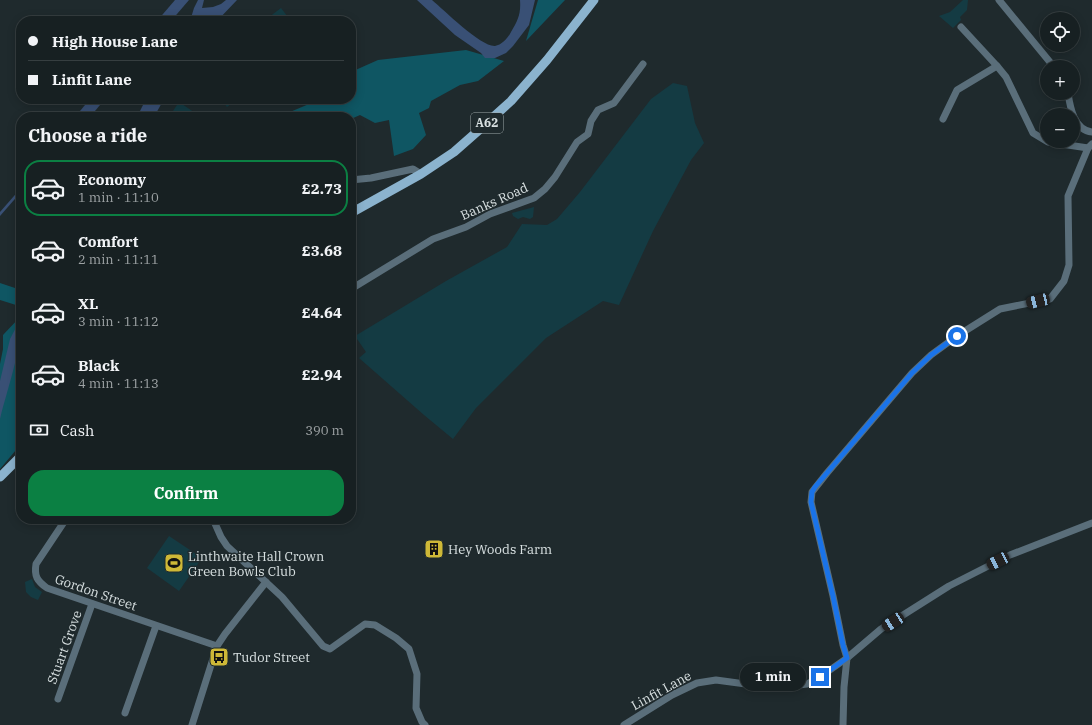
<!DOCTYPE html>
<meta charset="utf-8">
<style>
body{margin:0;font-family:"IBM Plex Serif",serif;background:#242d2f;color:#f1f3f6;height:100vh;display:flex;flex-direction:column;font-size:15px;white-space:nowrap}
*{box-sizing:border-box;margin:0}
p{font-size:13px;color:#9ea3a5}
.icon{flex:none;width:22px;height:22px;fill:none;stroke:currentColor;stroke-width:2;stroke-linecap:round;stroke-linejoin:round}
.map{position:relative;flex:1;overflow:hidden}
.drawer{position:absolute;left:16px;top:112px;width:340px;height:412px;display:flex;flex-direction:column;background:#172022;border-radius:16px;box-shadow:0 2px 10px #0003,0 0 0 1px #363e40}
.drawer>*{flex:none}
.guide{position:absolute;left:16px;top:16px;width:340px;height:88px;border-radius:16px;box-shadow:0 2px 10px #0003,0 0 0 1px #363e40;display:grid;align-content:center;height:88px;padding:0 12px;background:#172022}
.buttons{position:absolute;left:1040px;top:12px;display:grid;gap:8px}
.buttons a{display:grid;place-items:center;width:40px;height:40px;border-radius:50%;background:#172022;box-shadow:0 2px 10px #0003,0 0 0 1px #363e40;font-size:20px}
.end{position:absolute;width:18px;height:18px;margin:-9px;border:5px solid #1a73e8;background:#fff;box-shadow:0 0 0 2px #fff}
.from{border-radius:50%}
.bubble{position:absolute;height:28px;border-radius:14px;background:#172022;box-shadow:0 2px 10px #0003,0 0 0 1px #363e40;font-size:13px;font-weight:700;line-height:28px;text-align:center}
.car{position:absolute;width:12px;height:24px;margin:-12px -6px;border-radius:5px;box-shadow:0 0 3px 1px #0007;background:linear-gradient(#222 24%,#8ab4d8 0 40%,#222 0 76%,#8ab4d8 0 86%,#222 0)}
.guide b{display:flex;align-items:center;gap:14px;height:38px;font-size:15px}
.guide b+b{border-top:1px solid #363e40}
.guide i{width:10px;height:10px;background:#f1f3f6}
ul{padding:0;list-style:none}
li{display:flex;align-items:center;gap:12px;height:56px;margin:0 8px 6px;padding:0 4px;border:2px solid transparent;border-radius:16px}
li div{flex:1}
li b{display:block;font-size:15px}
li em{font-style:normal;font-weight:700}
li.on{border-color:#0b8043}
li>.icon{width:36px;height:36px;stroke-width:1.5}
h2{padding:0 12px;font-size:18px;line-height:48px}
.pay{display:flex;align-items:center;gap:10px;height:44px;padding:0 12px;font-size:15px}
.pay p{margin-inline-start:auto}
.button{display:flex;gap:8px;margin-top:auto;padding:8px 12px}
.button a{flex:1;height:46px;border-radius:16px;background:#0b8043;color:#fff;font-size:16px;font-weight:700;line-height:46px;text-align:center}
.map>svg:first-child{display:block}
.green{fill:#143b43}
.forest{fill:#0f5663}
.water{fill:#395075}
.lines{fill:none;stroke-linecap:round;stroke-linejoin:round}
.minor{stroke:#5a6e7a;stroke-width:7}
.major{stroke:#8bb3ce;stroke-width:9}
.route{stroke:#1a73e8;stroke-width:5}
.labels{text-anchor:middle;stroke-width:3;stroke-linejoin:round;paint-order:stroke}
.shield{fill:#1f2a2d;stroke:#a0a9ab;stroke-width:1}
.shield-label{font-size:12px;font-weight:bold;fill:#d8e0e1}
.street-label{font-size:13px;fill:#d8e0e1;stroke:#1f2a2d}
.poi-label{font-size:13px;fill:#d8e0e1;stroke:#1f2a2d;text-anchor:start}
</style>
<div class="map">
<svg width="1092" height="725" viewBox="0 0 1092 725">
<rect width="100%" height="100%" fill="#1f2a2d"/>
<g class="green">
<polygon points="963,0 968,0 967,10 960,17 961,20 953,28 939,16 950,12"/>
<polygon points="281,8 291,21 264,21"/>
<polygon points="673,83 687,86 695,123 704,143 691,160 653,231 619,305 603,301 546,338 476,408 453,439 424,415 359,358 366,352 355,336 446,281 507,247 522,224 547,225 557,219 580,192 651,99"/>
<polygon points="221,99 237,99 227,107"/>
<polygon points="179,102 201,117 202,117 169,117"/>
<polygon points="534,207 533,217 530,219 523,217 518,219 513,216 512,213"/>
<polygon points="169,536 202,558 179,591 147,568"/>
<polygon points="32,579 35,587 42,592 38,600 31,597 26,592 25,582"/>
</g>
<g class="forest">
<polygon points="538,0 565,0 526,41"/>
<polygon points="466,50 504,61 478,81 460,85 431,101 429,108 419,113 426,135 413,149 394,156 389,120 375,123 360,115 351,119 351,117 278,117 321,99 351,99 351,72 378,60"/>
<polygon points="0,283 21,290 21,444 0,469 0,364 3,349 3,335 20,317 16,305 0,300"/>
</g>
<g class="water">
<polygon points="175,0 189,0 171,21 157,21"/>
<polygon points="198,0 204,0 202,8 213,7 221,4 226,0 237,0 217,21 190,21 194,8"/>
<path d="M417,0H432C444,10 481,47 495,46C502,45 508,38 511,32C518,20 521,14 520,0H535L529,25L513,46L506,53L495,58H485L481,53L455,35Z"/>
<polygon points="90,99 105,99 90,117 75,117"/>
<polygon points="146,99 164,99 154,117 137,117"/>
<polygon points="21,188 21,192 0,216 0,212"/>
<path d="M21,318C21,353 8,386 0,419V381L10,339Z"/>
</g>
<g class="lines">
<g class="minor">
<polyline points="999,0 1054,67"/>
<polyline points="961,27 997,66 1006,77 1033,133 1048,142 1088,148"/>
<path d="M1068,93C1070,107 1074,130 1092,132"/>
<polyline points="943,119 957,90 997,66"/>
<polyline points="351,180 371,178 413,169 421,174"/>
<polyline points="351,289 433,239 466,227 490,214 534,198 545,189 555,177 577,142 588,134 591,121 598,110 614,103 643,64"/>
<path d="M66,519L36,564C34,576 37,581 47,588L217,646"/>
<polyline points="213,519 221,537 227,546 282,597 323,646 330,649 365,624 375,625 396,638 409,649 417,674 416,708 422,722 425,725"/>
<polyline points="58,699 92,604"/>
<polyline points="125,713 156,626"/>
<polyline points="192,725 217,646 225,634 266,582"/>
<polyline points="624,725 672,695 697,683 716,680 775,688 807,684 820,677 847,658 881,629 949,586 1010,555 1092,523"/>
<polyline points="843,725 844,687 847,658 843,645 833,596 811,502 812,492 827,473 912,373 931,355 957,336 1000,309 1050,299 1064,281 1069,265 1068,196 1088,148 1092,144"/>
</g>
<g class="major">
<polyline points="351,213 421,174 454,152 479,130 511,101 547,60 594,0"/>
<polyline points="0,477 21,456"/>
</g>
</g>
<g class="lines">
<polyline class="route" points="820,677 847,658 843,645 833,596 811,502 812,492 815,487 912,373 931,355 957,336"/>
</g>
<defs>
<symbol id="building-square" viewBox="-11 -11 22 22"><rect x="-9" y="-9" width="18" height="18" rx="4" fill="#ceb837" stroke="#1f2a2d"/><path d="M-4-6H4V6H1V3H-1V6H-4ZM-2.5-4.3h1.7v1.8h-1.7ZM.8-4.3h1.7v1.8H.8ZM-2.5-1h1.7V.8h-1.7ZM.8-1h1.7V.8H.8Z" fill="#111"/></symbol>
<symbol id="stadium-square" viewBox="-11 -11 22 22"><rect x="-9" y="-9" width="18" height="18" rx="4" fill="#ceb837" stroke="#1f2a2d"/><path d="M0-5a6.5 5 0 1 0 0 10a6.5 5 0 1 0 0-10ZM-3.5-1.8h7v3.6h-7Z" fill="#111"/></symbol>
<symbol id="bus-square" viewBox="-11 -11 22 22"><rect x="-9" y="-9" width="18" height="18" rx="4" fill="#ceb837" stroke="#1f2a2d"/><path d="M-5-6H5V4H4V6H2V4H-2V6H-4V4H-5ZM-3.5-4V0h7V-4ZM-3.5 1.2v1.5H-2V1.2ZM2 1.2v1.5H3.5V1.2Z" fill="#111"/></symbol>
</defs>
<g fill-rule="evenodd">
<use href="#building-square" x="423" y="538" width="22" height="22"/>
<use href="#stadium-square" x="163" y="552" width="22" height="22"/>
<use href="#bus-square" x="208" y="646" width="22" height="22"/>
</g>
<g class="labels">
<rect class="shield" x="471" y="113" width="32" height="20" rx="3"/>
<g class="shield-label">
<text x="487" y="127">A62</text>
</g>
<g class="street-label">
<text transform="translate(494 201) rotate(-24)" y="5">Banks Road</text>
<text transform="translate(96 592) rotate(19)" y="5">Gordon Street</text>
<text transform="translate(64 647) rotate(-70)" y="5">Stuart Grove</text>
<text transform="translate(661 690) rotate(-29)" y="5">Linfit Lane</text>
</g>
<g class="poi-label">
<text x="448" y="554">Hey Woods Farm</text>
<text x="188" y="561">Linthwaite Hall Crown<tspan x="188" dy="15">Green Bowls Club</tspan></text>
<text x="233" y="662">Tudor Street</text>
</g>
</g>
</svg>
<div class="buttons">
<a><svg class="icon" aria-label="locate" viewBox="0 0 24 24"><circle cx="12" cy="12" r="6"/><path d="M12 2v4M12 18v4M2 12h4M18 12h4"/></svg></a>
<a>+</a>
<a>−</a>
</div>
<i class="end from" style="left:957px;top:336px"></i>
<i class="end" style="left:820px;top:677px"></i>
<div class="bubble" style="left:740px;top:663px;width:66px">1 min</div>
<i class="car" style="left:1038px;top:301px;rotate:257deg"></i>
<i class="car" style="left:998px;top:561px;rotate:243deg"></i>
<i class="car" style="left:893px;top:622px;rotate:237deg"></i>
<div class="guide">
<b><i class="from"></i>High House Lane</b>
<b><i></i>Linfit Lane</b>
</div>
<section class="drawer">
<h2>Choose a ride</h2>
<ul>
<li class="on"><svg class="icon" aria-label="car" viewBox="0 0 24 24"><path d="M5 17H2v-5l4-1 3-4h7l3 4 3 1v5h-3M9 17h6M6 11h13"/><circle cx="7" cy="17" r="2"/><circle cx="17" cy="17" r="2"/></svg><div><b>Economy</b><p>1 min · 11:10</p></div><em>£2.73</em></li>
<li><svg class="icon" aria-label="car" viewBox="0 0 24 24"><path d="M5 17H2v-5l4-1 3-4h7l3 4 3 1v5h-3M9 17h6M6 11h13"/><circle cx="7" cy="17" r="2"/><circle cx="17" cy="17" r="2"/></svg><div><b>Comfort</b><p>2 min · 11:11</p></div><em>£3.68</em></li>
<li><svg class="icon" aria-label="car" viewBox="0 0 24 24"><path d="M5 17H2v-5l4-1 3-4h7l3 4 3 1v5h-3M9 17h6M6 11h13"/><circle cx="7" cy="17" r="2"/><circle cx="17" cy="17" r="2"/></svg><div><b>XL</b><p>3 min · 11:12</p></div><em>£4.64</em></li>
<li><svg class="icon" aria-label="car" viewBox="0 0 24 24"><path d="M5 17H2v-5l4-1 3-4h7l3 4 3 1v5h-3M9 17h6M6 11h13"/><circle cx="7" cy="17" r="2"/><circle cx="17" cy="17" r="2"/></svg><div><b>Black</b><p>4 min · 11:13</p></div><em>£2.94</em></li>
</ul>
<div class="pay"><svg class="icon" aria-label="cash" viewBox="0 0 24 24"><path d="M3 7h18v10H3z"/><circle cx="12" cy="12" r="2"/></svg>Cash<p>390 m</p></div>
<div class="button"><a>Confirm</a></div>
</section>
</div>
